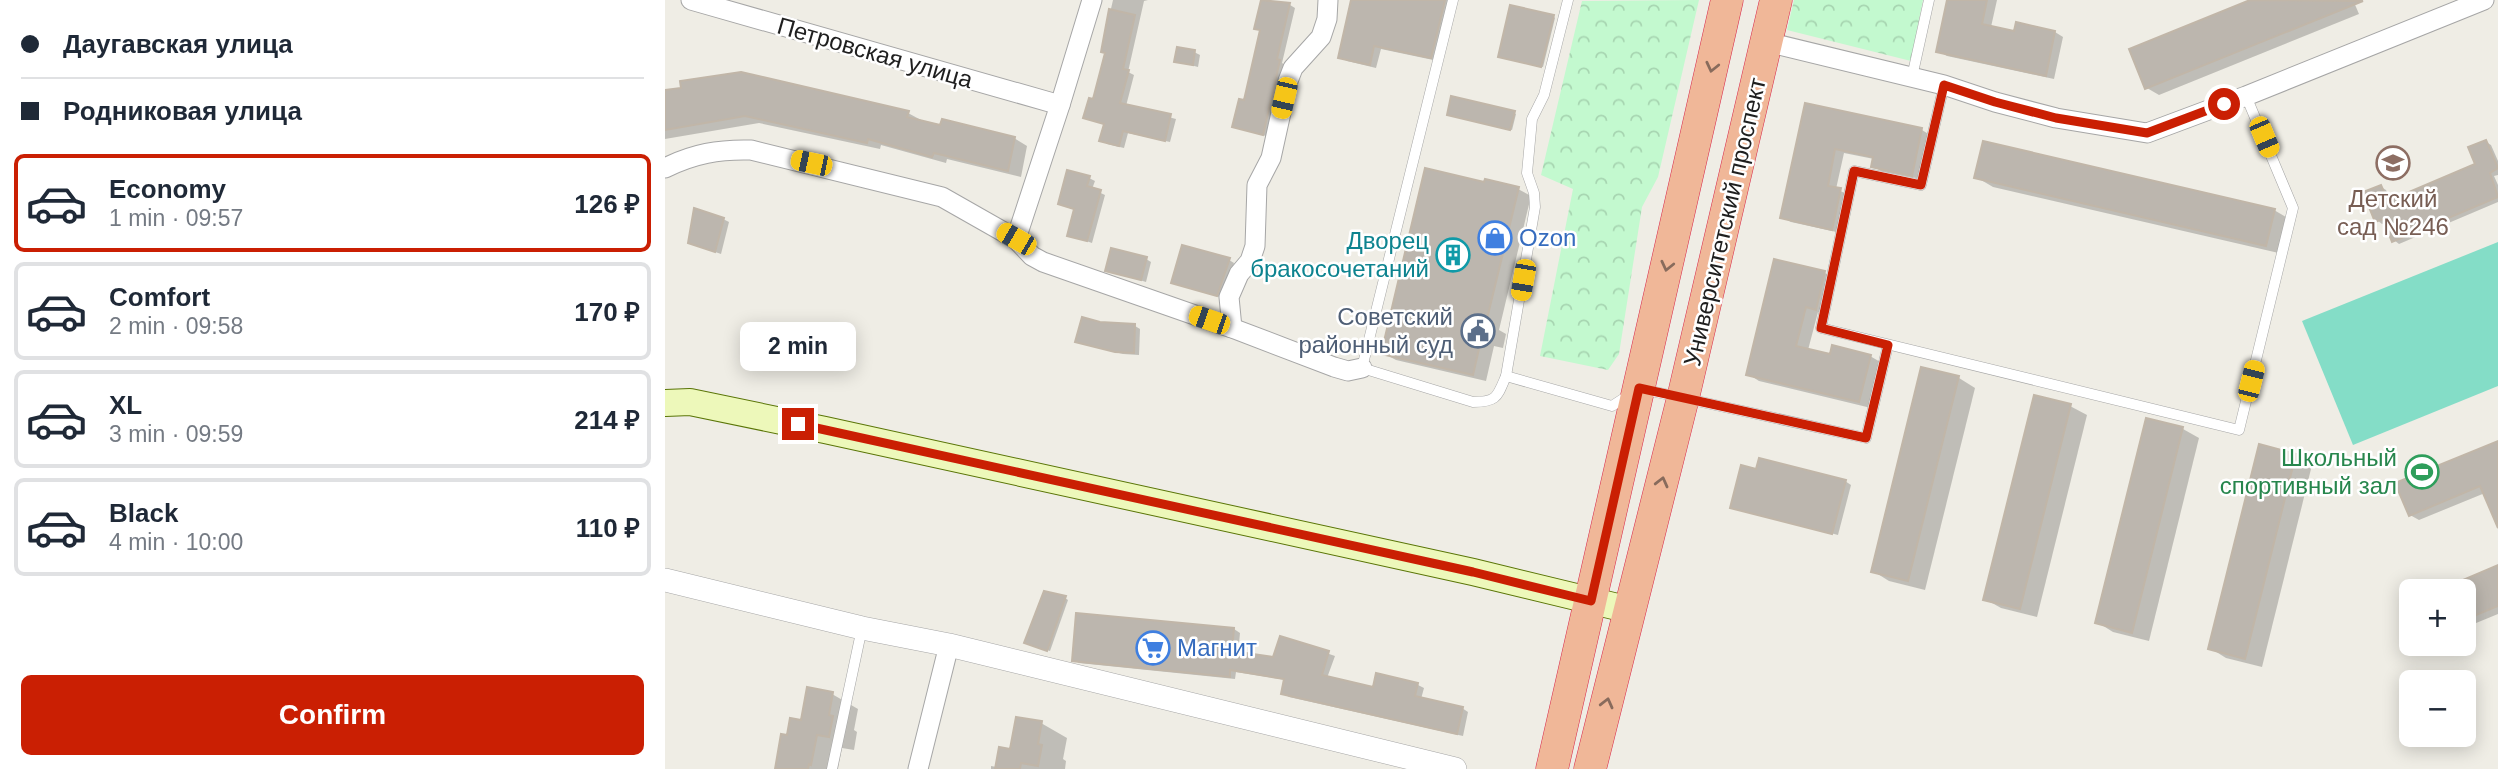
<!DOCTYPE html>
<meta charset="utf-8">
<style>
body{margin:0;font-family:Arial,sans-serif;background:#f2f2f3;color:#1f2937;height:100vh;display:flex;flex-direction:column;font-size:26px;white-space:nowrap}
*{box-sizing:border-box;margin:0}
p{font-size:23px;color:#747a83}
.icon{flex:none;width:38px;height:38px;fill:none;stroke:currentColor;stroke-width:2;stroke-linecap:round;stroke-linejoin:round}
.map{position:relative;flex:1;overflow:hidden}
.side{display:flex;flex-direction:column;background:#fff;width:665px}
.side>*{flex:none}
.top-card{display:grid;align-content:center;height:154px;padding:0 21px;background:#fff}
.buttons{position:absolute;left:1734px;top:579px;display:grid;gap:14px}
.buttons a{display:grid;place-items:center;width:77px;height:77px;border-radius:10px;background:#fff;box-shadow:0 4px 18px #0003;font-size:35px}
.end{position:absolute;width:32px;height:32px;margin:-16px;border:9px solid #ca1f03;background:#fff;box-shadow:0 0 0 4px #fff}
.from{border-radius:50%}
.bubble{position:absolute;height:49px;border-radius:10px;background:#fff;box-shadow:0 4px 18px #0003;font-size:23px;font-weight:800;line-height:49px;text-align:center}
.car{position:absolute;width:21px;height:42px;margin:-21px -10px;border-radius:9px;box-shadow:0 0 5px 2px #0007;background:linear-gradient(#f5c518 24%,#345 0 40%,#f5c518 0 76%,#345 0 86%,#f5c518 0)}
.top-card b{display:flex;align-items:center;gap:24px;height:66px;font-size:26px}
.top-card b+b{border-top:2px solid #e0e1e3}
.top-card i{width:18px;height:18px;background:#1f2937}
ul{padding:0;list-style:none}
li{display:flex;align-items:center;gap:21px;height:98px;margin:0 14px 10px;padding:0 7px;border:4px solid #e0e1e3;border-radius:10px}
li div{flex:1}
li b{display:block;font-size:26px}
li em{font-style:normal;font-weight:800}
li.selected{border-color:#ca1f03}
li>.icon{width:63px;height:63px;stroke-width:1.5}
.primary-button{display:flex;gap:14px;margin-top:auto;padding:14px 21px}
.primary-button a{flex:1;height:80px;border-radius:10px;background:#ca1f03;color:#fff;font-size:28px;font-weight:800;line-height:80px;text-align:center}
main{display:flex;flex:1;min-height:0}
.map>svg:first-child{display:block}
.park{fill:url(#park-crowns)}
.pitch{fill:#84ddc7}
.shadow{fill:#0003}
.building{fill:#bcb6ae;stroke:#c1b6a8;stroke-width:2}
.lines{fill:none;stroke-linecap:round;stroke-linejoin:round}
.service-casing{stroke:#a6a6a6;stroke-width:11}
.minor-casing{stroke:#a6a6a6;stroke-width:21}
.tertiary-casing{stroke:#a6a6a6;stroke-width:24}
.secondary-casing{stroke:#5a7507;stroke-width:28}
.trunk-casing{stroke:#d8274b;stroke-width:33}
.service{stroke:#fff;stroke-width:10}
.minor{stroke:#fff;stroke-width:19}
.tertiary{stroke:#fff;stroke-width:23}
.secondary{stroke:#edf8ba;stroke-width:26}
.trunk{stroke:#f0b798;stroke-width:32}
.oneway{stroke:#886b5c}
.route{stroke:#ca1f03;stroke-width:9}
.labels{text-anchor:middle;stroke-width:5;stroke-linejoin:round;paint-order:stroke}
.street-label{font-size:24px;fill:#1f1f1f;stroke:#fff}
.education-label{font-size:24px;fill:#785e54;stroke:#fff}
.shop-label{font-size:24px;fill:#366cbe;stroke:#fff;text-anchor:start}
.culture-label{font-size:24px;fill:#0d838f;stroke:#fff;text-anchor:end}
.service-label{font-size:24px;fill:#4e5e75;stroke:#fff;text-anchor:end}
.leisure-label{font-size:24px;fill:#27864d;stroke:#fff;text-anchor:end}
</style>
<main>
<section class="side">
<div class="top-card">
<b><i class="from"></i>Даугавская улица</b>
<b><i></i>Родниковая улица</b>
</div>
<ul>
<li class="selected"><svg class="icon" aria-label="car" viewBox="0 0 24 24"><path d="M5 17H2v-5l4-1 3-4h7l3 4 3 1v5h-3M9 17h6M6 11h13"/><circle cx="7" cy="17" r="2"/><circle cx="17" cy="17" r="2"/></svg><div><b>Economy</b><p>1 min · 09:57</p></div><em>126 ₽</em></li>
<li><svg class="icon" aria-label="car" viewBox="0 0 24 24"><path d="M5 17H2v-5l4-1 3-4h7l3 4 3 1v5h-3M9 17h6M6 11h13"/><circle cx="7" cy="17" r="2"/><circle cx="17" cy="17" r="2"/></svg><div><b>Comfort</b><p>2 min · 09:58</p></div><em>170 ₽</em></li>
<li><svg class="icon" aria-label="car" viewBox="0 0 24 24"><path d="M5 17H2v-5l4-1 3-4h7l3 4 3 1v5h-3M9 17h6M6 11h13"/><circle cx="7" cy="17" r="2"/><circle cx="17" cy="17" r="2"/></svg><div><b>XL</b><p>3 min · 09:59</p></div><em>214 ₽</em></li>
<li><svg class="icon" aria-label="car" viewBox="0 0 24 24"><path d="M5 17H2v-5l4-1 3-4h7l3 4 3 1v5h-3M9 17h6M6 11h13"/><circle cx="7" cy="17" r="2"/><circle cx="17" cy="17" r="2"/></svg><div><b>Black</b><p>4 min · 10:00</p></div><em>110 ₽</em></li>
</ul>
<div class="primary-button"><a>Confirm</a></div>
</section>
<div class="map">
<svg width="1833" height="769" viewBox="0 0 1833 769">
<defs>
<pattern id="park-crowns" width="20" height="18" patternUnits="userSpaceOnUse" patternTransform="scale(1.75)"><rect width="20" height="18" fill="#c3f9cf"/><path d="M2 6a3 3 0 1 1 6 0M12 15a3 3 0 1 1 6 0" fill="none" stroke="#a7d5b1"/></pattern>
</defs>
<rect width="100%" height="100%" fill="#efede5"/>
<g class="park">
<polygon points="1034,0 993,177 977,207 954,354 943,370 875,356 908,189 876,175 917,1"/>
<polygon points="1129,0 1258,0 1246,61 1122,30"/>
</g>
<polygon class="pitch" points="1833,242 1833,386 1688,445 1637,321"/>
<g class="shadow">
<polygon points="448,0 483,0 479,1 463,72 469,75 461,106 511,119 505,142 463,133 459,148 442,144 437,140 441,125 420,117 429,101 442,54 440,35"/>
<polygon points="598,0 625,5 630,8 617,63 620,65 604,137 569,126 580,102 597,31 591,28"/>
<polygon points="685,0 789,0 773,61 716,49 711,68 682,61 675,57 687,4"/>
<polygon points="1284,0 1332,0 1326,27 1351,33 1390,32 1398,37 1389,79 1282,56 1273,51"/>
<polygon points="1590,0 1688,0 1694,14 1494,95 1482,88 1466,50"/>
<polygon points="888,16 890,18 878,67 837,58"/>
<polygon points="529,52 535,55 533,67 511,61"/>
<polygon points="0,92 243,113 256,120 256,122 349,138 362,146 356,177 282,159 281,163 216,145 215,149 94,123 0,139"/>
<polygon points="1141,105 1257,130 1265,135 1256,179 1216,171 1208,166 1209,159 1179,153 1171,189 1184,195 1176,233 1126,222 1117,217"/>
<polygon points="849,113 851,114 847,130 786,116"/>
<polygon points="1821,142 1826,145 1833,161 1833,175 1829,176 1833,185 1833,202 1734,244 1729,240 1721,222 1717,224 1712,220 1716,187 1721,190 1726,201 1813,165"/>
<polygon points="1311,177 1609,210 1626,220 1618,254 1328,187"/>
<polygon points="424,178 430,181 427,189 440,195 427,243 404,235 411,209 395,203"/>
<polygon points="820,184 853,189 866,196 834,330 841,334 838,348 829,346 821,381 731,360 718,353"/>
<polygon points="58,219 64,222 56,254 30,245"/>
<polygon points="481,259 486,262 481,282 442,270"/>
<polygon points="564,260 569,263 558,298 514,285"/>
<polygon points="1160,273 1171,280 1163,315 1153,312 1143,350 1166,356 1205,356 1217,363 1206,408 1094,381 1083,374"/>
<polygon points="470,326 475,329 474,355 458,354 418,344"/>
<polygon points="1258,369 1294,378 1310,388 1260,590 1224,581 1208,571"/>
<polygon points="1405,406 1422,415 1372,617 1336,608 1320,599"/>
<polygon points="1482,420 1518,429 1534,438 1484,641 1448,632 1432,622"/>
<polygon points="1833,442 1833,525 1820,493 1754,520 1745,515"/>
<polygon points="1631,455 1647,465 1597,667 1561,658 1545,648"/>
<polygon points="1180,481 1186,485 1173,535 1067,507"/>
<polygon points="1833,567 1833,614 1799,628 1799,592"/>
<polygon points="400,598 403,600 385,651 364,644"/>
<polygon points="569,629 575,633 573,654 610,659 617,638 670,656 662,678 709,689 712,676 753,685 759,688 756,699 797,708 803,712 798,736 624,697 618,693 621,680 571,672 570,679 414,663 408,660"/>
<polygon points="167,694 193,709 189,730 192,732 189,750 177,748 173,769 112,769 123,738"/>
<polygon points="376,723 402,738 398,759 401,761 400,769 326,769 326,766 332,767"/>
</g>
<g class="building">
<polygon points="596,0 625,3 612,59 615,60 598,135 567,127 574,99 579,100 595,30 589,29"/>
<polygon points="686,0 780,0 766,58 709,46 705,65 673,58"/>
<polygon points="1282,0 1322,0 1317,24 1349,31 1351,22 1390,31 1381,76 1271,52"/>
<polygon points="1585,0 1698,1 1480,89 1464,49"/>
<polygon points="845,5 889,15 876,67 833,57"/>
<polygon points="444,9 470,15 458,69 464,70 455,103 506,114 500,141 458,131 454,146 434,141 439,124 418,118 424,98 428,99 440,53 436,52"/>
<polygon points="512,47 530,50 528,65 509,62"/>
<polygon points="76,72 244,111 242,117 275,125 277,119 350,137 343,171 269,153 267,157 203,139 202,143 80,116 0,130 0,90 16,88 15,81"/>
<polygon points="786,96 850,111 845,130 782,115"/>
<polygon points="1140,103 1257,128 1247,176 1206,167 1208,157 1170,149 1163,186 1176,188 1167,230 1115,218"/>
<polygon points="1821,140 1833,168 1825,173 1833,197 1727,242 1718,219 1710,222 1698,192 1716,185 1723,201 1810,164 1803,147"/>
<polygon points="1318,141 1610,209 1601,246 1309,178"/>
<polygon points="760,168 819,182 820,179 854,187 821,323 829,324 825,342 816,340 808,375 716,354"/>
<polygon points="402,170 425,176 422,186 436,190 422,241 402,236 409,209 393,204"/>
<polygon points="29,208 59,218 50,252 23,243"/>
<polygon points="517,245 565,258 552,296 506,283"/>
<polygon points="446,248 482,257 476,280 440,271"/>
<polygon points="1109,259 1160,271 1151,310 1141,307 1131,346 1165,354 1167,345 1206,355 1194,402 1081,375"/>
<polygon points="417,317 435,322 470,324 469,353 450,352 410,342"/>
<polygon points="1256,367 1294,376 1243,581 1206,572"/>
<polygon points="1369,395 1406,404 1355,609 1318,600"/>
<polygon points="1481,418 1518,427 1467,633 1430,623"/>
<polygon points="1833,441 1833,528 1815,486 1744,516 1730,483"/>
<polygon points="1594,444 1631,454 1580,659 1543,649"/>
<polygon points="1094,458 1181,480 1167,534 1065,508 1076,465 1091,469"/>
<polygon points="1833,565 1833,606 1799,620 1799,592 1770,592"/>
<polygon points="379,591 401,596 382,651 359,643"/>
<polygon points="411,613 569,628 567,651 608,657 615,636 664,651 657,675 708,687 711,673 753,683 750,696 798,707 792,734 616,694 619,679 565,670 565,677 407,661"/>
<polygon points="142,687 168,692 164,715 168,716 164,737 152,735 146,765 144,764 143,769 110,769 116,734 122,735 125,718 136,720"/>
<polygon points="351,717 377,721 373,744 377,745 373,766 356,763 355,769 330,769 334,747 345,749"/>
</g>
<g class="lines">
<defs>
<g id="service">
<path d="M788,0L697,368L808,402C832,402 832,397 841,376L870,207L869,193L862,173L867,119L879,95L903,0"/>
<polyline points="1247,77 1264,0"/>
<polyline points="1279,85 1256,185 1189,171 1156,328 1574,430 1628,208 1581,96"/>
<polyline points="841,376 947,406 964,395"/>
<polyline points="977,389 1201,438 1223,345"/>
<polyline points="167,769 197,628"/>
</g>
<g id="minor">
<polyline points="26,0 395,105"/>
<polyline points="1102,42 1279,85 1330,102 1391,118 1482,133 1581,96 1819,0"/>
<path d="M0,168C28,154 54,149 86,150L277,197L351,239L367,256L378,262L567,328L669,367L683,371L697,368"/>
<polyline points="351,239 395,105 427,0"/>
<polyline points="567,328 564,297 574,274 585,261 590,246 592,185 606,158 623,81 628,68 656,37 662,19 663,0"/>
<polyline points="253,769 284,645"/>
</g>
<polyline id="tertiary" points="0,580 197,628 284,645 790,769"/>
<polyline id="secondary" points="0,403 25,402 160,430 808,572 965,610"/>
<g id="trunk">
<polyline points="887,769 1062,0"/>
<polyline points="925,769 1018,398 1111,0"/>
</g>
</defs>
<use href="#service" class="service-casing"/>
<use href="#minor" class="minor-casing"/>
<use href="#tertiary" class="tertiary-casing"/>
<use href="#secondary" class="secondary-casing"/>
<use href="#trunk" class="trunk-casing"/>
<use href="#service" class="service"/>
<use href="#minor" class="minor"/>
<use href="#tertiary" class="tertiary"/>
<use href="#secondary" class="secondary"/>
<use href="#trunk" class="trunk"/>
</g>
<defs><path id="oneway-chevron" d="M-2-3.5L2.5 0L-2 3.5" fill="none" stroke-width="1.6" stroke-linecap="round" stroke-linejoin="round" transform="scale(1.75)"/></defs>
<g class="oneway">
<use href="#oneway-chevron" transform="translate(1047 67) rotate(103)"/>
<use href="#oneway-chevron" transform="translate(1002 266) rotate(103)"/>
<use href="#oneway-chevron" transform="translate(997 482) rotate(-76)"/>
<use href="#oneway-chevron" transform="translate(942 703) rotate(-76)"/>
</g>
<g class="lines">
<polyline class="route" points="133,424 808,572 926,601 974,388 1201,438 1223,345 1156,328 1189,171 1256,185 1279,85 1330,102 1391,118 1482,133 1559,104"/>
</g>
<defs>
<symbol id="school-ring" viewBox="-11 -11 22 22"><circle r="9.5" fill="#fff" stroke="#8d6e63" stroke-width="1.5"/><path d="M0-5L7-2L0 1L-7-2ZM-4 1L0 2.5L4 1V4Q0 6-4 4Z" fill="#8d6e63"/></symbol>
<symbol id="shop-ring" viewBox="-11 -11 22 22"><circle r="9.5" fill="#fff" stroke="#3f7fe0" stroke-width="1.5"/><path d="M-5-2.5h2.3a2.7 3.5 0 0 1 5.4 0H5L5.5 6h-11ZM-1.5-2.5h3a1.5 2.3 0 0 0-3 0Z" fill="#3f7fe0"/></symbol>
<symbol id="building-ring" viewBox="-11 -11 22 22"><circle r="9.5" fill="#fff" stroke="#0f9aa8" stroke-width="1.5"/><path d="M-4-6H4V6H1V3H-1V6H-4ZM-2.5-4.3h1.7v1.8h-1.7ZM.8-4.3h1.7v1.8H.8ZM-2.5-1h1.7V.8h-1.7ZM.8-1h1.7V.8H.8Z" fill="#0f9aa8"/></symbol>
<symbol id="civic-ring" viewBox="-11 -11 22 22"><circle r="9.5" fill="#fff" stroke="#5c6f8a" stroke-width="1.5"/><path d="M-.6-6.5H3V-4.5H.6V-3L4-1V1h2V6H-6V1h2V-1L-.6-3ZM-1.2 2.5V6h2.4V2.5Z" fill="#5c6f8a"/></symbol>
<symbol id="stadium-ring" viewBox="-11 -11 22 22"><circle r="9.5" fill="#fff" stroke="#2e9e5b" stroke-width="1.5"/><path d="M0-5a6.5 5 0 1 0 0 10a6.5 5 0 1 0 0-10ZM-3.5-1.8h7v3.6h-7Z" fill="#2e9e5b"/></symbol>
<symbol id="supermarket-ring" viewBox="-11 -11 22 22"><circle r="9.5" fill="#fff" stroke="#3f7fe0" stroke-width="1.5"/><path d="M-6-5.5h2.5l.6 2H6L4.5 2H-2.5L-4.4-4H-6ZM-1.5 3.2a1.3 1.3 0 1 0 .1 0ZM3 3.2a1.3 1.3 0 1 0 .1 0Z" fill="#3f7fe0"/></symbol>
</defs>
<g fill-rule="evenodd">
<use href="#school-ring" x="1709" y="144" width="38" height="38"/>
<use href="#shop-ring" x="811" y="219" width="38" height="38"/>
<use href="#building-ring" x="769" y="236" width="38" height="38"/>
<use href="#civic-ring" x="794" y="312" width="38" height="38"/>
<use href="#stadium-ring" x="1738" y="453" width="38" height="38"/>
<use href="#supermarket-ring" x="469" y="629" width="38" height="38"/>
</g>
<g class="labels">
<g class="street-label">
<text transform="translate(210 53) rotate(16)" y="8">Петровская улица</text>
<text transform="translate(1060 222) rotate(-77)" y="8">Университетский проспект</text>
</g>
<g class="education-label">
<text x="1728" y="207">Детский<tspan x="1728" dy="28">сад №246</tspan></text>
</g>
<g class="shop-label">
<text x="854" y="246">Ozon</text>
<text x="512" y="656">Магнит</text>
</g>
<g class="culture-label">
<text x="764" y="249">Дворец<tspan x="764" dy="28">бракосочетаний</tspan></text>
</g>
<g class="service-label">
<text x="788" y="325">Советский<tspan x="788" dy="28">районный суд</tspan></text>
</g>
<g class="leisure-label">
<text x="1732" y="466">Школьный<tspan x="1732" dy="28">спортивный зал</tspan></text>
</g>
</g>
</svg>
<div class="buttons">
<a>+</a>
<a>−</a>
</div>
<i class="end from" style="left:1559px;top:104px"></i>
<i class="end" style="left:133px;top:424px"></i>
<div class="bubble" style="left:75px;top:322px;width:116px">2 min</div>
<i class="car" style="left:619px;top:98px;rotate:193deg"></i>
<i class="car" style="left:1599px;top:137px;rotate:157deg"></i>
<i class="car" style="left:146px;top:163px;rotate:282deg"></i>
<i class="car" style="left:351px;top:239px;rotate:300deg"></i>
<i class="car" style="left:858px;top:280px;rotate:190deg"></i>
<i class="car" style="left:544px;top:320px;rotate:289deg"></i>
<i class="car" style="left:1586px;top:381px;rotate:14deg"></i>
</div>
</main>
